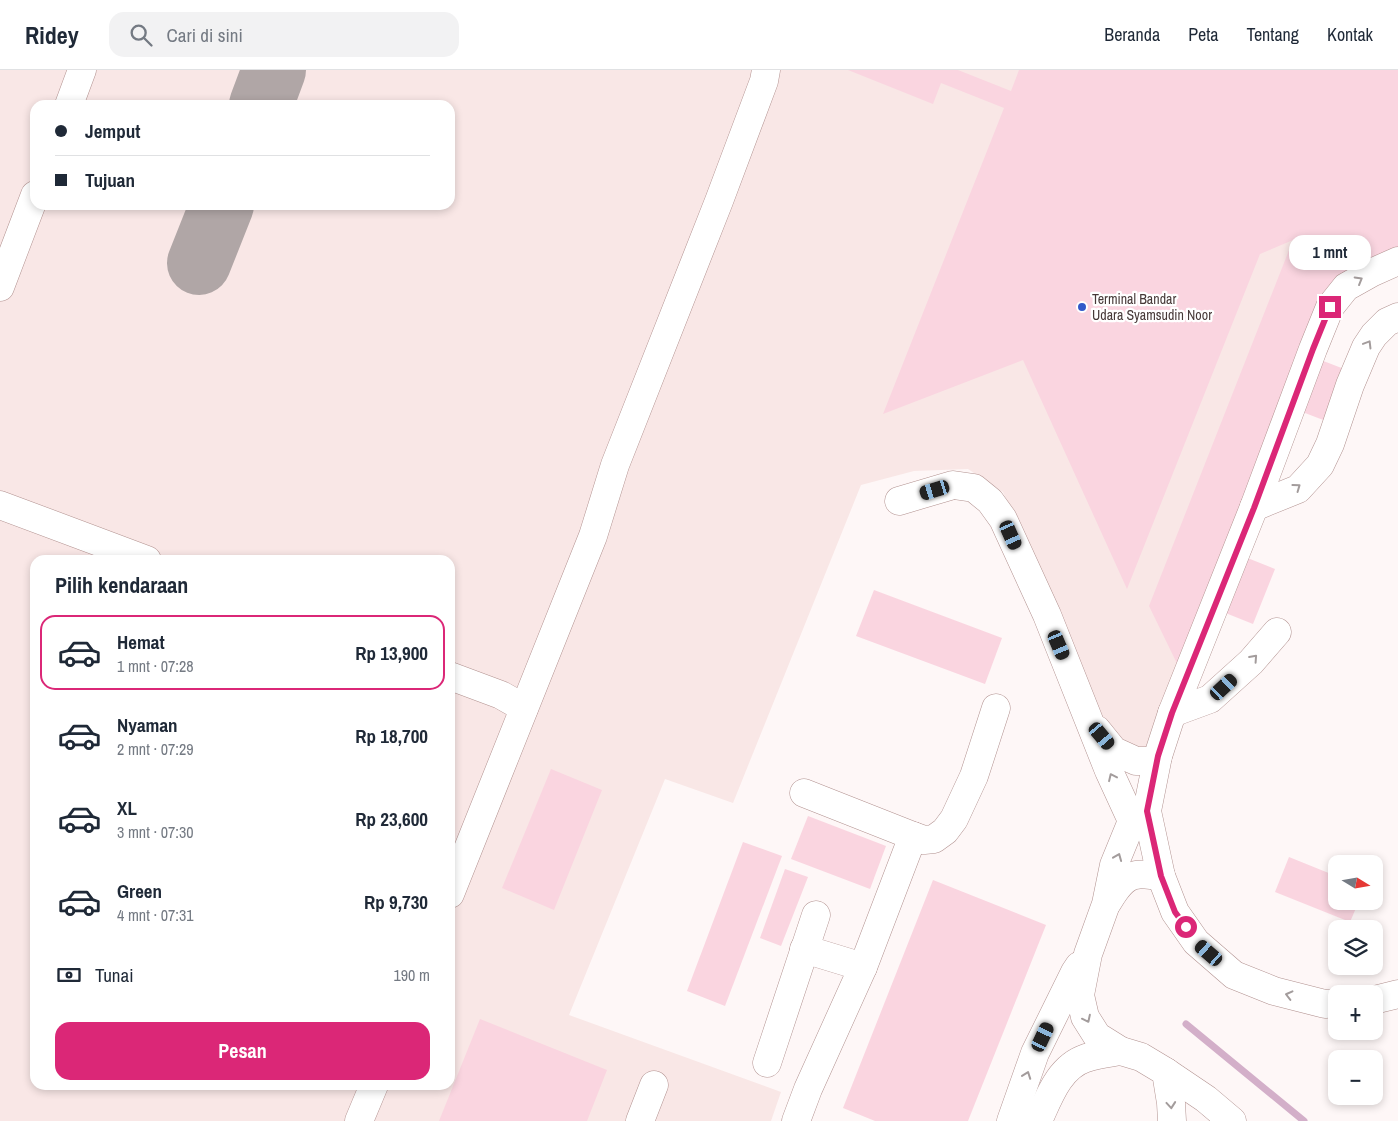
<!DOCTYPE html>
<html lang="id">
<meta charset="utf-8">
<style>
body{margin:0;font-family:"Archivo Narrow",sans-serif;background:#f2f2f3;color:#1f2937;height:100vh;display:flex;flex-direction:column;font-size:19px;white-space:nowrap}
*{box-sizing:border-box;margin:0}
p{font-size:16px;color:#747a83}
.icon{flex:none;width:28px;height:28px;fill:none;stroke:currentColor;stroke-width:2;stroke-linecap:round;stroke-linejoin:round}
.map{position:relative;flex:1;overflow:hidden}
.panel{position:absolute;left:30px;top:485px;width:425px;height:535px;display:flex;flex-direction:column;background:#fff;border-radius:15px;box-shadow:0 2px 8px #0003}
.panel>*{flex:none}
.top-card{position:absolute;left:30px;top:30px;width:425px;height:110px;border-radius:15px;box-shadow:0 2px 8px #0003;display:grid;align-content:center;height:110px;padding:0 25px;background:#fff}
.needle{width:32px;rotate:101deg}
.fabs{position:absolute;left:1328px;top:785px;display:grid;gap:10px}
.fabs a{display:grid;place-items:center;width:55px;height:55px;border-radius:10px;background:#fff;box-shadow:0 2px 8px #0003;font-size:25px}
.end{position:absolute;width:22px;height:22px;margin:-11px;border:6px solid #db2777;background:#fff;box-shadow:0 0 0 2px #fff}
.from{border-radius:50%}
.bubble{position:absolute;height:35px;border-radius:15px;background:#fff;box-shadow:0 2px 8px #0003;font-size:16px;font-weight:700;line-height:35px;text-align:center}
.car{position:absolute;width:15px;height:30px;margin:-15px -8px;border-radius:6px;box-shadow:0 0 4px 1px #0007;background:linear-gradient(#222 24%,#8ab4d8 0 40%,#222 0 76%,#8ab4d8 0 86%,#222 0)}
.top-card b{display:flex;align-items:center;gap:18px;height:48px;font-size:19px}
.top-card b+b{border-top:1px solid #e0e1e3}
.top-card i{width:12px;height:12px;background:#1f2937}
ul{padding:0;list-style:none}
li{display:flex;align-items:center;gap:15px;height:75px;margin:0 10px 8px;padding:0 15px;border:2px solid transparent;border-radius:15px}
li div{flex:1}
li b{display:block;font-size:19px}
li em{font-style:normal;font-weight:700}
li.active{border-color:#db2777}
li>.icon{width:45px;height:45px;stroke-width:1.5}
h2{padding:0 25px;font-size:22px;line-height:60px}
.pay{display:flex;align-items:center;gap:12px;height:55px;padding:0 25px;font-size:19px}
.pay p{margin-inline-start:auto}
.cta{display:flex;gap:10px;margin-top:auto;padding:10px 25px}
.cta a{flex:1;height:58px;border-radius:15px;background:#db2777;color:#fff;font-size:20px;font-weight:700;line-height:58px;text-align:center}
header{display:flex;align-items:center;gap:30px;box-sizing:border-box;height:70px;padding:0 25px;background:#fff;border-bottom:1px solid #e0e1e3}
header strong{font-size:24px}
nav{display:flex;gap:28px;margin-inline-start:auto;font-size:18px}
.search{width:350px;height:45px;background:#f2f2f3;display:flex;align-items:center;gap:12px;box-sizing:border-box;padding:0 18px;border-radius:15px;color:#747a83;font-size:19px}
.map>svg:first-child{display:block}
.built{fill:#f9e7e6;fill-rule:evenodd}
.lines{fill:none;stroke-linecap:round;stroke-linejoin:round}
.stream{stroke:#d3afc9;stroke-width:7}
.taxiway{stroke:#b0a6a6;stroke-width:64}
.building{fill:#fad5e0}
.minor-casing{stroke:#b29290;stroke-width:29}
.minor{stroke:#fff;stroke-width:28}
.oneway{stroke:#a39c9c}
.route{stroke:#db2777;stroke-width:6}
.poi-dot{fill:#3159c9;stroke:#fff;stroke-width:2}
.labels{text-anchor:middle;stroke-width:4.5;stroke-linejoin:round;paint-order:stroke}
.poi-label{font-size:14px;fill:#473938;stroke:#fff;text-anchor:start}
</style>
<header>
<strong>Ridey</strong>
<div class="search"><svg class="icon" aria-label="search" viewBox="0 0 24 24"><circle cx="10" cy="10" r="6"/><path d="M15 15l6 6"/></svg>Cari di sini</div>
<nav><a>Beranda</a><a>Peta</a><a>Tentang</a><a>Kontak</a></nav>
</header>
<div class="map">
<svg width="1398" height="1051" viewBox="0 0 1398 1051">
<rect width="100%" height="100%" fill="#fef7f7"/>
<path class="built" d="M0,0H1398L1341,214L1152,674L1141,683L1107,661L1032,485L1003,422L968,399L914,401L861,415L733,733L665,709L569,945L781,1022L771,1051H0ZM35,35H450V135H35ZM35,490H450V1015H35Z"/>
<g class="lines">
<polyline class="stream" points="1186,954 1304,1051"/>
<g class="taxiway">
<polyline points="261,35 274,0"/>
<polyline points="199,193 222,135"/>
</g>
</g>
<g class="building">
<polygon points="848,0 958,0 1011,21 1019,0 1398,0 1398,189 1341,214 1313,287 1352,302 1331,353 1292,338 1235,483 1275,499 1253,554 1213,538 1185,610 1149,536 1293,170 1260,184 1127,519 1023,290 883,344 1004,38 941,13 933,34"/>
<polygon points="874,520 1002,568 985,614 856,566"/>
<polygon points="551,699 602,720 554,840 502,818"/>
<polygon points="808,746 886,776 870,819 791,789"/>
<polygon points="743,772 782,786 725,936 687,921"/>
<polygon points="1289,787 1336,806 1336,831 1359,831 1350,852 1275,822"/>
<polygon points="785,799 808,807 781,876 760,868"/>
<polygon points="933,810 1046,855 968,1051 875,1051 843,1038"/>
<polygon points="480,949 607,1000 587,1051 439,1051"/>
</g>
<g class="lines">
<defs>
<g id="minor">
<polyline points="69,35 82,0"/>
<polyline points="0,217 35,125"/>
<polyline points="899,431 953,415 974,418 990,431 1003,449 1047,545 1109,701 1132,751"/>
<polyline points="0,435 147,490"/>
<polyline points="1254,437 1298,419 1320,395 1330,374 1350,315 1366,277 1374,265 1387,252 1398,247"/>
<polyline points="450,606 501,625 524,638"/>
<polyline points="1172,643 1210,629 1251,592 1277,562"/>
<polyline points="1097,660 1114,681 1136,691 1152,691 1158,686"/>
<polyline points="1147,741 1132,751 1114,795 1106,834 1088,884 1080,925 1085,947 1097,966 1121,981 1141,987 1166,1002 1171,1033 1172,1051"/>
<polyline points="913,766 924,770 934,769 945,761 954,749 974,706 996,638"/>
<polyline points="450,824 593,466 615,395 719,131 764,11 766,0"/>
<path d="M1107,833C1114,822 1122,807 1136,805C1143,803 1153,806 1161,806"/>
<polyline points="804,879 863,897"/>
<polyline points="1374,930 1398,924"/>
<polyline points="1336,933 1325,934 1274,921 1234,905 1196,872 1175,842 1161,806 1147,741 1158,686 1172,643 1254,437 1313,279 1330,237 1346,217 1371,203 1398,191"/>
<polyline points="767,993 816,845"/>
<polyline points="1166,1002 1206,1029 1232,1051"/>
<polyline points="359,1051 374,1015"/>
<polyline points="640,1051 654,1015"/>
<polyline points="796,1051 808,1019 863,897 913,766 804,723"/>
<polyline points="1011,1051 1035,983 1075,902 1079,896"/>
<path d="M1038,1051C1049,1027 1059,997 1086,988C1097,984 1109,983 1121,981"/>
</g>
</defs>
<use href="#minor" class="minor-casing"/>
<use href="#minor" class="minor"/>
</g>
<defs><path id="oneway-chevron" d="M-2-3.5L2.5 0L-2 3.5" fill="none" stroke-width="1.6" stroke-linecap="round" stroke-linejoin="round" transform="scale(1.25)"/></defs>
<g class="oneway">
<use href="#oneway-chevron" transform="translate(1359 210) rotate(-30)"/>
<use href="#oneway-chevron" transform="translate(1368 274) rotate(-59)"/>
<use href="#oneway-chevron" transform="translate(1297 417) rotate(-36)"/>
<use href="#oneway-chevron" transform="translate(1254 588) rotate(-48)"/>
<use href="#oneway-chevron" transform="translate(1112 707) rotate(-115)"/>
<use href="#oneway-chevron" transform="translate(1118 787) rotate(-68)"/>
<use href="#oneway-chevron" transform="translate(1289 925) rotate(-166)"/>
<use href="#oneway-chevron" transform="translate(1087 949) rotate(64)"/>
<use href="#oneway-chevron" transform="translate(1027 1005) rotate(-70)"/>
<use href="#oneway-chevron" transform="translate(1171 1035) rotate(85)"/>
</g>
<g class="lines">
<polyline class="route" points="1186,857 1175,842 1161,806 1147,741 1158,686 1172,643 1254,438 1313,279 1330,237"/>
</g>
<circle class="poi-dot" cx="1082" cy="237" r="5"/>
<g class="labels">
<g class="poi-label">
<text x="1092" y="234">Terminal Bandar<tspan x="1092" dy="16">Udara Syamsudin Noor</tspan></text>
</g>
</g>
</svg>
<div class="fabs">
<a><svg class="needle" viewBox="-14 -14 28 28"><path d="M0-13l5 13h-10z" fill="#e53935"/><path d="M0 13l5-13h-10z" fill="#747a83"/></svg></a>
<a><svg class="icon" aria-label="layers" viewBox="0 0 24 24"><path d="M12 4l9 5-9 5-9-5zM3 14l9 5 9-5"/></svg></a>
<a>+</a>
<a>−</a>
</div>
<i class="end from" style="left:1186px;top:857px"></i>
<i class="end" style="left:1330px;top:237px"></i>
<div class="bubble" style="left:1289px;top:165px;width:82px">1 mnt</div>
<i class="car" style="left:935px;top:420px;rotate:253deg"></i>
<i class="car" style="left:1011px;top:465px;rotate:156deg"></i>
<i class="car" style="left:1059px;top:575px;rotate:157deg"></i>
<i class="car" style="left:1224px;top:617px;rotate:47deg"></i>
<i class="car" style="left:1102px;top:666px;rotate:140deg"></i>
<i class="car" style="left:1209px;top:883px;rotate:311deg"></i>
<i class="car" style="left:1043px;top:967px;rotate:25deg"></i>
<div class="top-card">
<b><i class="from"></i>Jemput</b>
<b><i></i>Tujuan</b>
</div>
<section class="panel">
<h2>Pilih kendaraan</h2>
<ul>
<li class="active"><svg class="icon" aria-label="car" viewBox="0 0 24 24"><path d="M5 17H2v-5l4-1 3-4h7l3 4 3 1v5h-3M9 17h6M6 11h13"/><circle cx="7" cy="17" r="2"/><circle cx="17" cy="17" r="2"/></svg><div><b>Hemat</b><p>1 mnt · 07:28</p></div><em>Rp 13,900</em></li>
<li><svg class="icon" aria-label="car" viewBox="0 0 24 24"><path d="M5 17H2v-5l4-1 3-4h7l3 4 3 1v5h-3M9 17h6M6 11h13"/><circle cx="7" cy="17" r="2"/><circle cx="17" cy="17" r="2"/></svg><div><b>Nyaman</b><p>2 mnt · 07:29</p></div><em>Rp 18,700</em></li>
<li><svg class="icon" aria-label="car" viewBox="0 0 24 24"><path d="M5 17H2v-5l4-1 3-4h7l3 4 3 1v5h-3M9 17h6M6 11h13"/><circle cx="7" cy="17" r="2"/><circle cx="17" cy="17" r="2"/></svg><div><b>XL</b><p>3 mnt · 07:30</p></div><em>Rp 23,600</em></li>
<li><svg class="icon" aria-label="car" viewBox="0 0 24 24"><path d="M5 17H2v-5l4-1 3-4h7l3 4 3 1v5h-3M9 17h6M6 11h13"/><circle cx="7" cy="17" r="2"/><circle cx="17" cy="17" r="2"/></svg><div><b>Green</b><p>4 mnt · 07:31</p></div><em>Rp 9,730</em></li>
</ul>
<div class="pay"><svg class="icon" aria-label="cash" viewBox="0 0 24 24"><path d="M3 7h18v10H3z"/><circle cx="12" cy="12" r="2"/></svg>Tunai<p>190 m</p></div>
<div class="cta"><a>Pesan</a></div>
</section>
</div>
